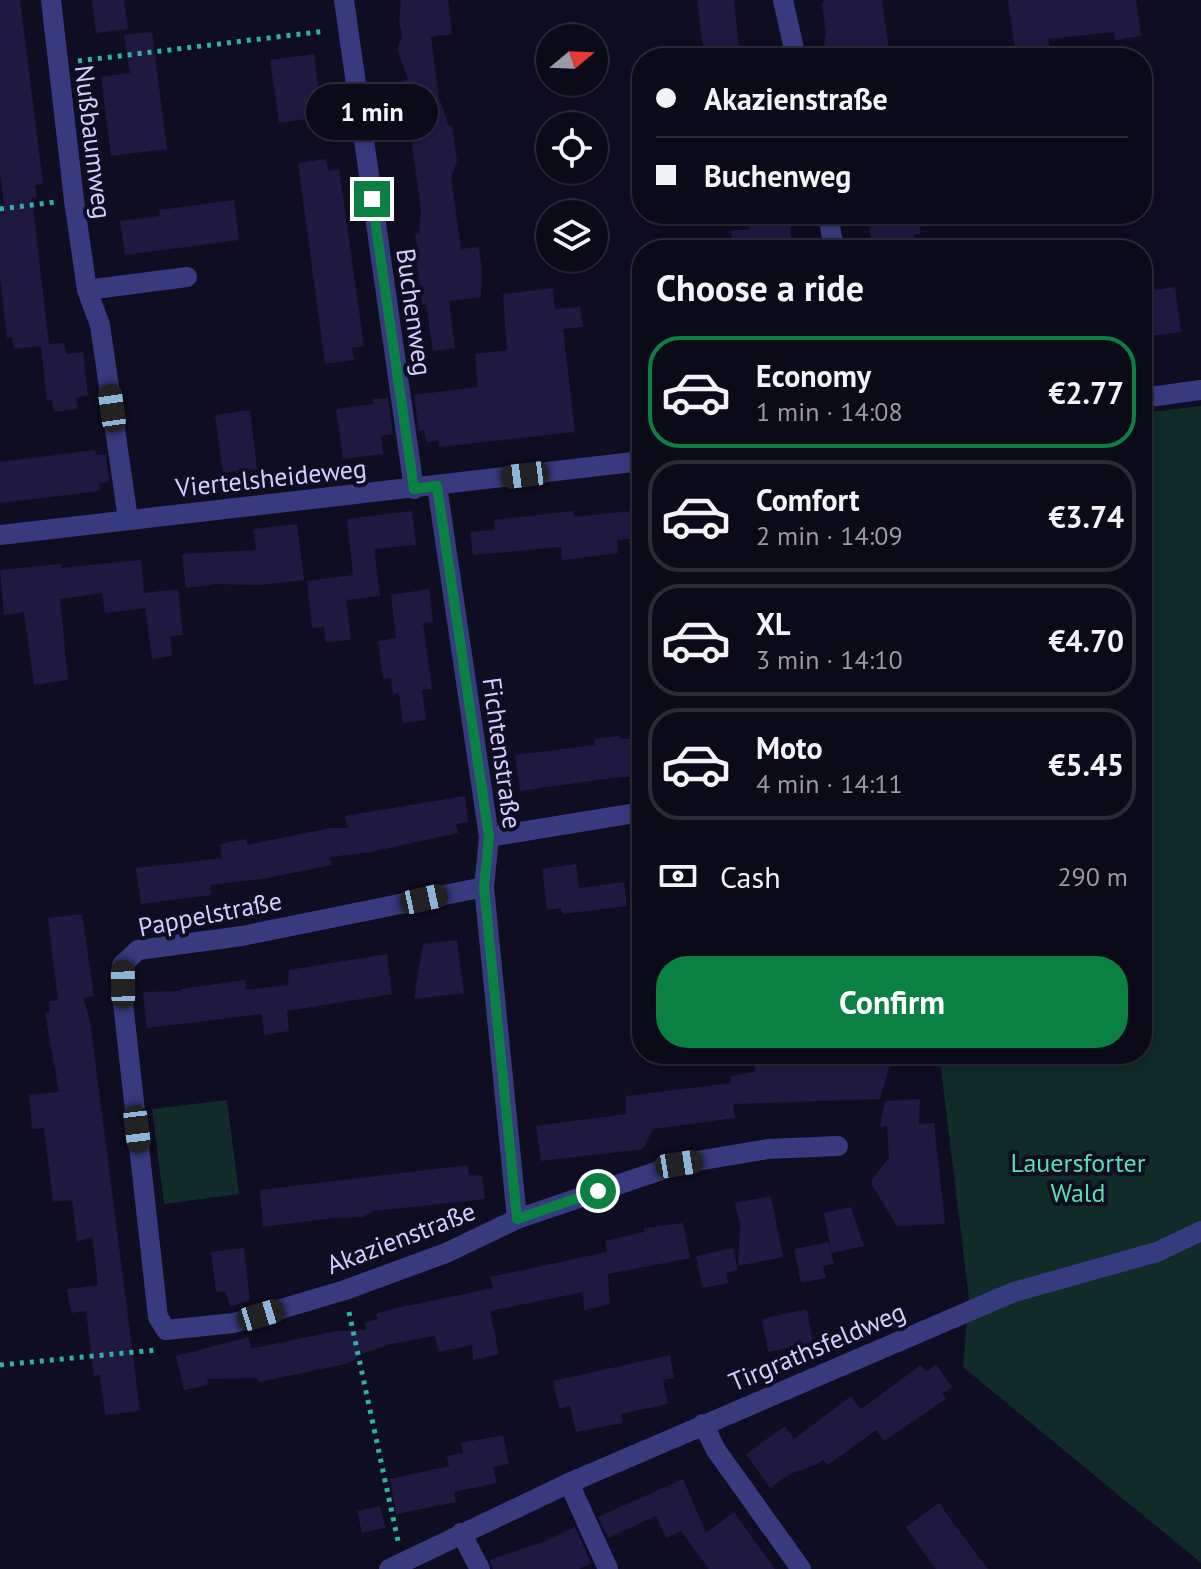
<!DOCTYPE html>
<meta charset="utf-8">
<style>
body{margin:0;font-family:"PT Sans",sans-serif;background:#191826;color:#f1f3f6;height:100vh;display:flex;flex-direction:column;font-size:30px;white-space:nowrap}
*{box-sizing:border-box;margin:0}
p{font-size:26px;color:#9a9aa2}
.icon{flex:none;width:44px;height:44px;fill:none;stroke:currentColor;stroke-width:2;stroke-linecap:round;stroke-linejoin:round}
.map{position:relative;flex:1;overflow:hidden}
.drawer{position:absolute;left:632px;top:240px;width:520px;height:824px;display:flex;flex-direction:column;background:#0b0a19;border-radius:32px;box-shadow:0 4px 12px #0003,0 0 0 2px #2b2b38}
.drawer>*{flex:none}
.top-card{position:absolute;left:632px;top:48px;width:520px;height:176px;border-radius:32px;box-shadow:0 4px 12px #0003,0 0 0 2px #2b2b38;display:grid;align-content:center;height:176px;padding:0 24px;background:#0b0a19}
.needle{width:52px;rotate:71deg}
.tools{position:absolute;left:536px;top:24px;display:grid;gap:16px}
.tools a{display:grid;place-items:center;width:72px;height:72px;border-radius:50%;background:#0b0a19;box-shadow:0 4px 12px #0003,0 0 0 2px #2b2b38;font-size:40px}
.end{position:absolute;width:36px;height:36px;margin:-18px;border:10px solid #0b8043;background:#fff;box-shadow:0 0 0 4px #fff}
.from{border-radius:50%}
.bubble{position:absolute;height:56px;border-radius:28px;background:#0b0a19;box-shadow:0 4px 12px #0003,0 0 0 2px #2b2b38;font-size:26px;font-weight:700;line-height:56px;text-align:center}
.car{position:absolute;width:24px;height:48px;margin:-24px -12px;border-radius:10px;box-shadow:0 0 6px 2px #0007;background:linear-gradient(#222 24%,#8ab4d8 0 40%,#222 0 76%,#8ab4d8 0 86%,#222 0)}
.top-card b{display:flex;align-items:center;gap:28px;height:76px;font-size:30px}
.top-card b+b{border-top:2px solid #2b2b38}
.top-card i{width:20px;height:20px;background:#f1f3f6}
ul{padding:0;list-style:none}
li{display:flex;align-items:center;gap:24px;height:112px;margin:0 16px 12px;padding:0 8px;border:4px solid #2b2b38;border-radius:32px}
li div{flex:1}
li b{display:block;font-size:30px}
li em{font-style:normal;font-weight:700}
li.selected{border-color:#0b8043}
li>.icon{width:72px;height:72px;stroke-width:1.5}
h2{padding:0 24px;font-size:36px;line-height:96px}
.pay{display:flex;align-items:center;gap:20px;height:88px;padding:0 24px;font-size:30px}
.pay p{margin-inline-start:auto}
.action{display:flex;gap:16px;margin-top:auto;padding:16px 24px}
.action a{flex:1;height:92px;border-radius:32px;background:#0b8043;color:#fff;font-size:32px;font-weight:700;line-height:92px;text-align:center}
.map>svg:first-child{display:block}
.green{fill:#102b28}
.building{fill:#1f1942}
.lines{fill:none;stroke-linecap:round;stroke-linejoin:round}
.path{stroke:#2db3a2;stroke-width:5;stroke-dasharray:4 6;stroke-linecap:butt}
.minor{stroke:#383a80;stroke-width:20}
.route{stroke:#0b8043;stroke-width:10}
.labels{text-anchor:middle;stroke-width:8;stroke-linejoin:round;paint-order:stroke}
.street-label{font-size:26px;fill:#d0cdff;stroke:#0f0d21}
.park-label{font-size:26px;fill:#59dfb4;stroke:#0f0d21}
</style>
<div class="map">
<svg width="1201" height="1569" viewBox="0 0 1201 1569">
<rect width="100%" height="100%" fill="#0f0d21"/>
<g class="green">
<polygon points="1201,406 1201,1563 963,1367 969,1298 939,1054 1142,1054 1142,413"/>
<polygon points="227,1100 239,1194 164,1204 152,1109"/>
</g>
<g class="building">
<polygon points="0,0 20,0 43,184 35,185 37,197 32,198 49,344 64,343 66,354 83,352 88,396 76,397 78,409 54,412 52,400 47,401 41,346 14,349 12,337 7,338 0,277 0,214 5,214 0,172"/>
<polygon points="92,0 124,0 128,29 96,33"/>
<polygon points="401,0 448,0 452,34 431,37 439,98 449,126 452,125 457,161 451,177 461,249 479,247 482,271 481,297 449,301 455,348 433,351 426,304 422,305 416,256 419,256 415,234 419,233 421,210 403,80 408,79 397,49 402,36 399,19"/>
<polygon points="697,0 734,0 740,58 716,58 714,46 703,47"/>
<polygon points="824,0 882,0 890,58 822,58 826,33 822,4"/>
<polygon points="1008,0 1136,0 1141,36 1115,40 1114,32 1048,39 1051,58 1016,58"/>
<polygon points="152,32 167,149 111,156 101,77 130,73 124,35"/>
<polygon points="314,54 322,117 279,123 270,60"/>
<polygon points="326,159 328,171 339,169 364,346 352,348 354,360 325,364 298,163"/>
<polygon points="234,200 239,240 125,255 120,221 160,216 159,210"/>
<polygon points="747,214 789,214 792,250 733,250 731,231 749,229"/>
<polygon points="867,214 918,214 921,234 914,235 916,250 877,250 876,240 871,241"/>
<polygon points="1175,287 1181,332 1142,337 1142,300 1149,300 1148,291"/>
<polygon points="553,288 555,309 580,307 583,327 563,329 575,432 439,447 438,441 426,442 424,430 419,431 414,395 478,387 475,354 507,350 503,294"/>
<polygon points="388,398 393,434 381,436 383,454 343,459 336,409 374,404 373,399"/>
<polygon points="250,410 257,469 223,473 215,415"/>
<polygon points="95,450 96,455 106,454 109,482 99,483 100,491 0,503 0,462"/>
<polygon points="642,510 642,538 617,540 618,553 562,560 561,547 473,555 470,532 495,530 494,520 573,511 574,517"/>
<polygon points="412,511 416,545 374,549 380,596 346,600 351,640 326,642 324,627 312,628 307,581 353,575 347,519"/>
<polygon points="297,524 304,580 260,585 216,584 186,588 182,554 256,550 253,529"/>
<polygon points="141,560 144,593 178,589 183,635 170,636 172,656 152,659 145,608 105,613 102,593 60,599 68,680 34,685 24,612 4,615 0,570 61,564 61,568"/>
<polygon points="429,589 433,622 423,623 432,689 422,690 426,720 403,723 399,693 393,694 391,678 383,679 378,641 396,638 391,595"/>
<polygon points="619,736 620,739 642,739 642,776 612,778 520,791 515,755 595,745 594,739"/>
<polygon points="465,796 468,822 456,824 458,833 371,852 330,857 332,865 262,879 210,885 211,895 141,904 136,868 222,858 220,844 247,839 247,845 330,828 348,828 345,816"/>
<polygon points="576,864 579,888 624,882 627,906 562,914 561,908 547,910 542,869"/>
<polygon points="82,914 94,996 83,998 90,1020 140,1411 105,1415 100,1375 94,1376 86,1311 71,1313 67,1289 98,1285 92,1237 77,1242 72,1200 53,1202 44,1128 32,1129 29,1095 59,1092 45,1013 50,1012 49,1001 58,1000 48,918"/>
<polygon points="457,940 464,993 414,999 423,944"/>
<polygon points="387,954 392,994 287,1011 289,1031 264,1035 262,1014 147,1028 143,992 181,991 181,989 245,980 246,990 288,985 289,970"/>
<polygon points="873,1057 891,1061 880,1099 733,1104 735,1118 653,1129 643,1149 541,1161 536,1126 626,1114 626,1096 731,1083 730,1076 755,1072 755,1065 849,1063"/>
<polygon points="920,1099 919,1124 934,1123 945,1224 897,1226 872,1185 872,1179 889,1158 887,1126 880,1127 885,1101"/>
<polygon points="468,1165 469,1175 482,1176 485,1199 374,1211 363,1217 333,1218 263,1227 260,1190"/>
<polygon points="771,1196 783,1257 738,1266 740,1224 735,1203"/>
<polygon points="851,1207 864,1246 832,1253 824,1213"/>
<polygon points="683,1223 690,1258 608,1274 610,1304 584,1310 583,1292 490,1311 499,1354 473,1360 472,1345 438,1352 435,1336 390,1344 356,1356 357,1359 345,1364 259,1382 258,1378 207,1379 208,1385 184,1390 176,1356 249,1337 251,1349 336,1331 366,1330 365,1322 378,1319 376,1314 387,1310 493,1288 490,1277 607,1252 605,1241 644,1232 644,1228"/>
<polygon points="829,1242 834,1264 823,1266 826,1278 801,1283 794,1249"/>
<polygon points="244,1248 250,1300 231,1307 225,1291 216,1292 211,1252"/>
<polygon points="733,1248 738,1270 726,1273 728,1283 702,1288 696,1256"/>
<polygon points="807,1309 813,1343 768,1352 762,1319"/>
<polygon points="670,1355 674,1378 663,1380 668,1404 621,1414 623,1423 576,1432 570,1406 559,1409 553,1381"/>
<polygon points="936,1364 952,1387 942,1394 946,1399 884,1441 876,1430 828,1465 823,1460 815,1465 790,1474 770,1488 746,1454 785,1426 794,1439 851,1396 861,1409 921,1365 926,1372"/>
<polygon points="503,1435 509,1464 493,1467 497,1483 454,1492 456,1502 396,1514 390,1479 449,1466 447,1456 463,1453 461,1443"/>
<polygon points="683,1479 706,1533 734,1512 775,1569 709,1569 681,1531 666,1538 656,1516 608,1538 598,1517"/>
<polygon points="939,1503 954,1524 988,1569 936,1569 928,1558 906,1527"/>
<polygon points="380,1506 385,1528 362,1533 357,1511"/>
<polygon points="575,1527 591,1563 579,1569 493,1569 490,1560 545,1541"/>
</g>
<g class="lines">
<g class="path">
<polyline points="78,61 326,31"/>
<polyline points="0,209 55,202"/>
<polyline points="349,1312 398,1541"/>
<polyline points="0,1365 156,1350"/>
</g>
<g class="minor">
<polyline points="51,0 74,200 87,290 100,325 128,519"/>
<polyline points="344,0 414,489"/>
<polyline points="783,0 796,58"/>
<polyline points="828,214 834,250"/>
<polyline points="87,290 187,277"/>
<polyline points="1142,398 1201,390"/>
<polyline points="437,486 489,837 484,887 517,1219"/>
<polyline points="0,535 642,461"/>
<polyline points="489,837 642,812"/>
<polyline points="484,887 242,936 138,950 122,965 123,1003 158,1317 166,1330 234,1323 345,1290 446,1253 517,1219 679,1164 768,1149 838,1146"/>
<polyline points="703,1424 716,1450 801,1569"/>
<polyline points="569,1483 608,1569"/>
<polyline points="461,1533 480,1569"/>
<polyline points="389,1569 569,1483 1014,1292 1157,1252 1201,1231"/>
</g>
</g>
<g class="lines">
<polyline class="route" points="372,199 414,489 437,486 489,837 484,887 517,1219 598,1191"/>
</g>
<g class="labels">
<g class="street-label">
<text transform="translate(93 142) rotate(83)" y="9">Nußbaumweg</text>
<text transform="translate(414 312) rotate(82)" y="9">Buchenweg</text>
<text transform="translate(271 478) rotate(-6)" y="9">Viertelsheideweg</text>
<text transform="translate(502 753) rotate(82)" y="9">Fichtenstraße</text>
<text transform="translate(210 914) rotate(-11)" y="9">Pappelstraße</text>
<text transform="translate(401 1238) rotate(-21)" y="9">Akazienstraße</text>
<text transform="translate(817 1347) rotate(-23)" y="9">Tirgrathsfeldweg</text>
</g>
<g class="park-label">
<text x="1078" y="1172">Lauersforter<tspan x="1078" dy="30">Wald</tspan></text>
</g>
</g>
</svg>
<div class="tools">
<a><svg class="needle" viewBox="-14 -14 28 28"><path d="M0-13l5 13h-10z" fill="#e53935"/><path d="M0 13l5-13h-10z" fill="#9a9aa2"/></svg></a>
<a><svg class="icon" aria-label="locate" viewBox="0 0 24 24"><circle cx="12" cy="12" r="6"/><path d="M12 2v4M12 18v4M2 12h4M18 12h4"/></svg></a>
<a><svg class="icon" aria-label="layers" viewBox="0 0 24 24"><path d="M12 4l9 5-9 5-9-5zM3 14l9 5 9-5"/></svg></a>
</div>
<i class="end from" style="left:598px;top:1191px"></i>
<i class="end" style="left:372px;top:199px"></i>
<div class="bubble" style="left:306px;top:84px;width:132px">1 min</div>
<i class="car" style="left:112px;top:408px;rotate:352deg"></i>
<i class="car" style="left:525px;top:475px;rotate:263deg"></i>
<i class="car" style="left:424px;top:899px;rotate:78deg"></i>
<i class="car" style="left:123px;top:984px;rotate:359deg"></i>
<i class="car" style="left:137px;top:1129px;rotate:173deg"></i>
<i class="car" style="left:679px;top:1164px;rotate:81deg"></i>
<i class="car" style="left:261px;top:1315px;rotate:73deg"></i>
<div class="top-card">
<b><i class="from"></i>Akazienstraße</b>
<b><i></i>Buchenweg</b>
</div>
<section class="drawer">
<h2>Choose a ride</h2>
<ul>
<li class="selected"><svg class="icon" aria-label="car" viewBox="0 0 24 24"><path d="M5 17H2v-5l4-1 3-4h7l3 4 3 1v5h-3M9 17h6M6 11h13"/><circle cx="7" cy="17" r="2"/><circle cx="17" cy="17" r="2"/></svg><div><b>Economy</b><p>1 min · 14:08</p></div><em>€2.77</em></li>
<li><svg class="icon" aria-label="car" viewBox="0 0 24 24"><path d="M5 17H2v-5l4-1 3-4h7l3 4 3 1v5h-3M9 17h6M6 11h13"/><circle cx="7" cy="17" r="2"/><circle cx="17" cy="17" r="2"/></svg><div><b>Comfort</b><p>2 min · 14:09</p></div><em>€3.74</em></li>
<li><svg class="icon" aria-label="car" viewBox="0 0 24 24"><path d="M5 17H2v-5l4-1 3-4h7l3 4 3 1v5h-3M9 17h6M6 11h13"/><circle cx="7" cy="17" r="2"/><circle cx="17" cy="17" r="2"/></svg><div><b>XL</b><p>3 min · 14:10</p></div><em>€4.70</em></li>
<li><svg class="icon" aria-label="car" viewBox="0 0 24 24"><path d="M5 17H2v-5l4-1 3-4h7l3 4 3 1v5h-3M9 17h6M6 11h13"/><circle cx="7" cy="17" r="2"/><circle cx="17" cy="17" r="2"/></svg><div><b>Moto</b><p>4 min · 14:11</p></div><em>€5.45</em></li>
</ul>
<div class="pay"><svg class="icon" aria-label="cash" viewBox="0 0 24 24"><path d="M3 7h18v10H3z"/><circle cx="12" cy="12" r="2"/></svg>Cash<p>290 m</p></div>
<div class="action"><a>Confirm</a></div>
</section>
</div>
